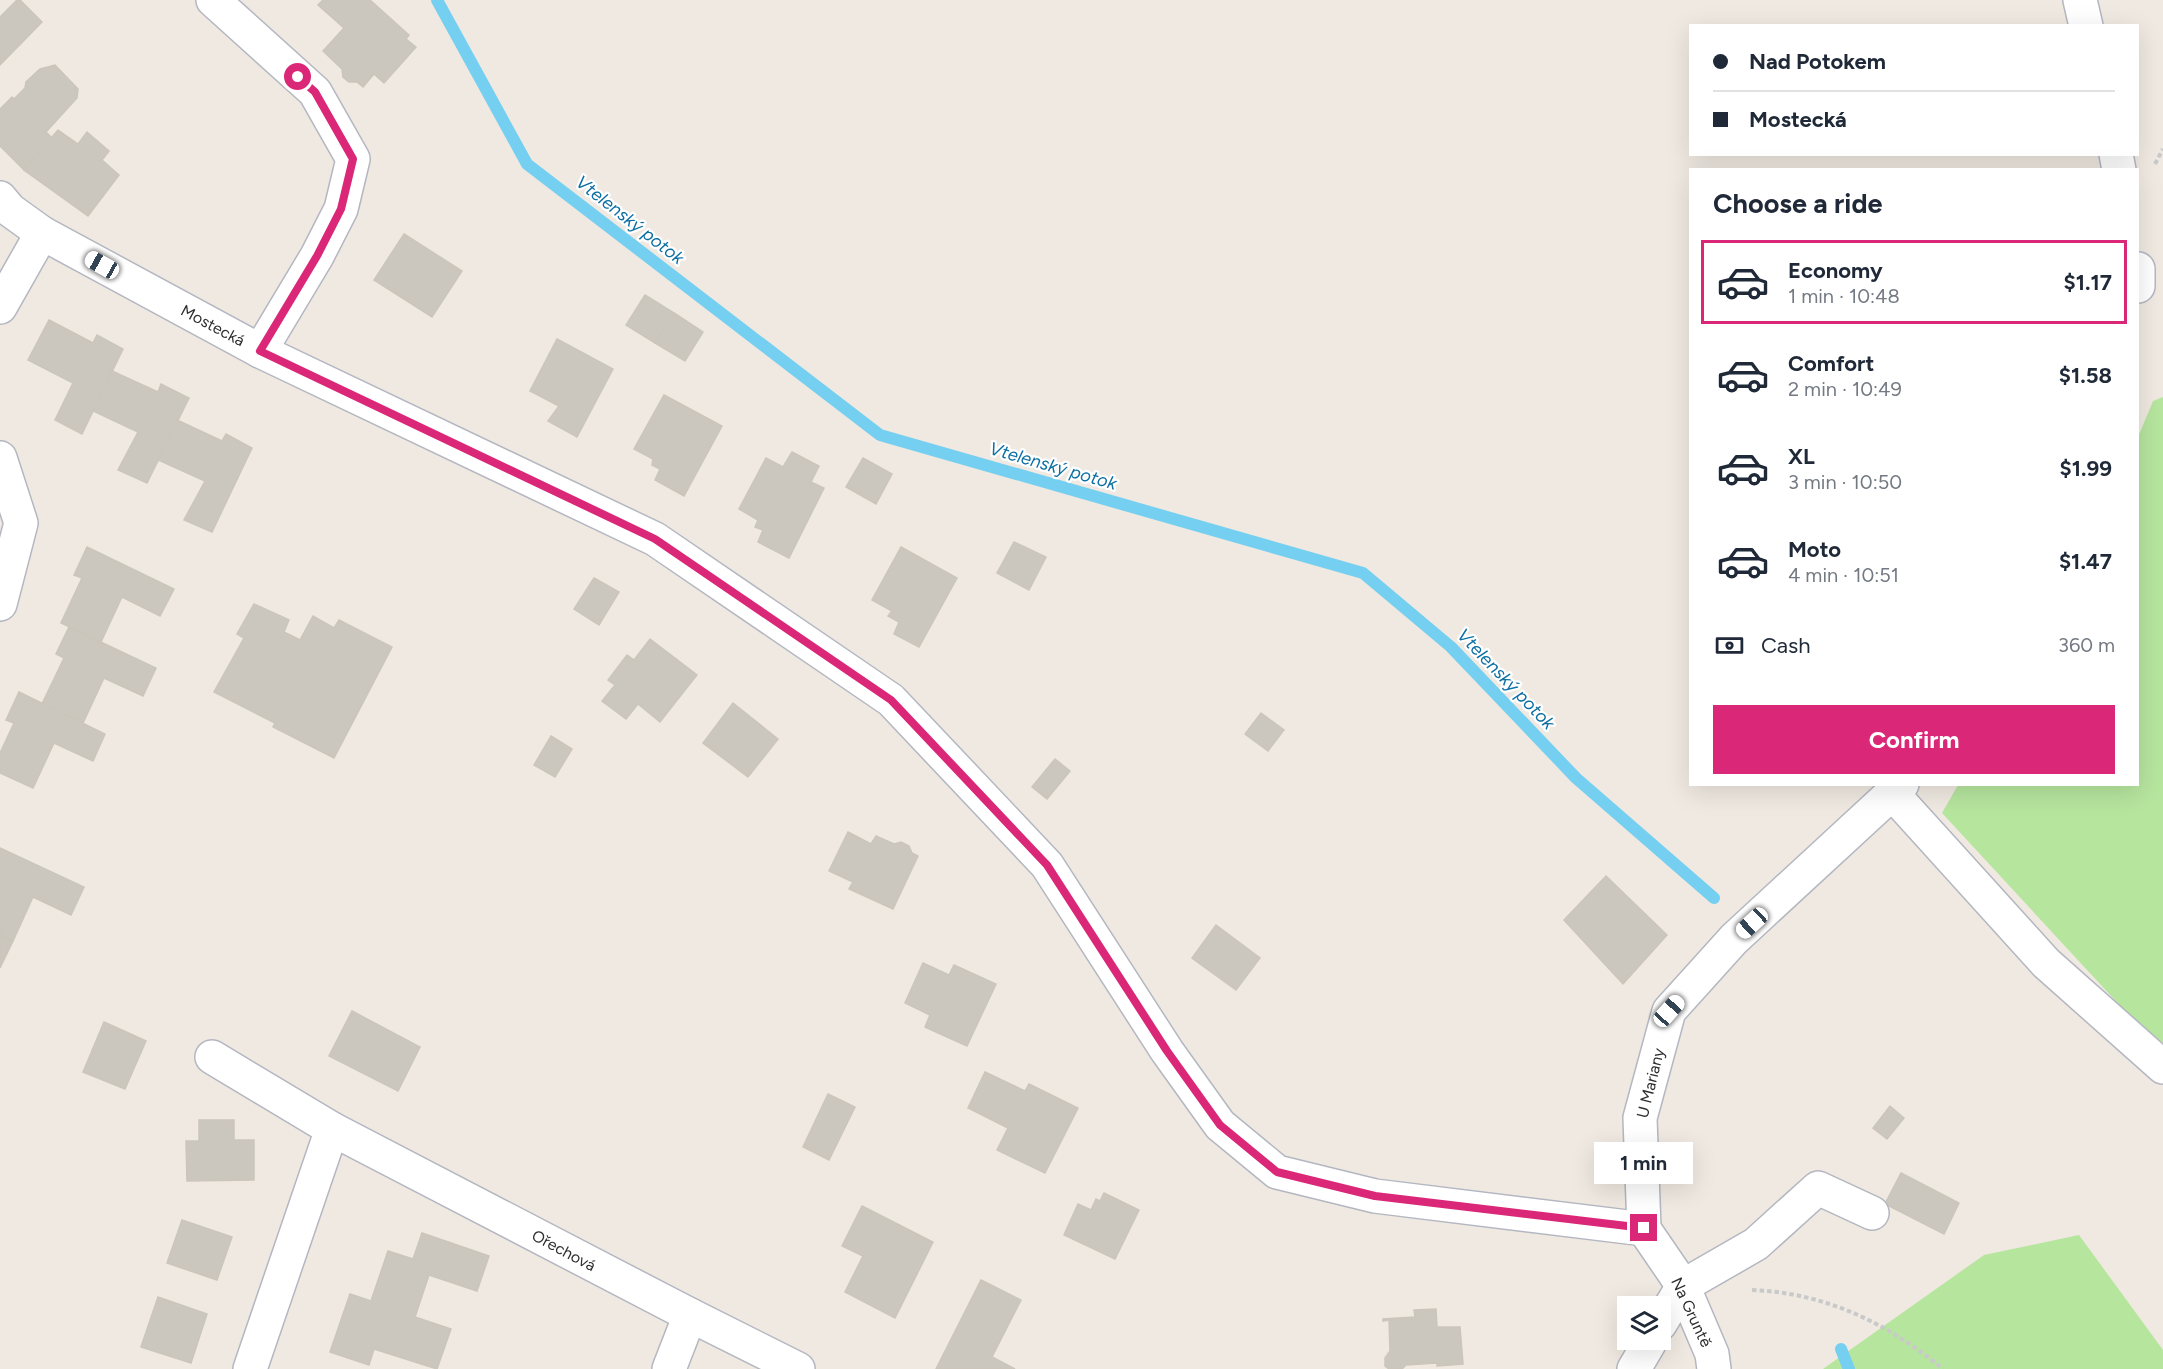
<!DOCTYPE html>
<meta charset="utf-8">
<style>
body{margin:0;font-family:Figtree,sans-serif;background:#f6f6f7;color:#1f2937;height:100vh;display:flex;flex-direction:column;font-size:22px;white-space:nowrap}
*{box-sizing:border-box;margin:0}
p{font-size:20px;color:#747a83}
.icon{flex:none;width:33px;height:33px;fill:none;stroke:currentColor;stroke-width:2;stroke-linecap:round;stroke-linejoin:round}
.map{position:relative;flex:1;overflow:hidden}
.details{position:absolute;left:1689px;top:168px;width:450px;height:618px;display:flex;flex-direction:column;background:#fff;border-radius:0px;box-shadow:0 6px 24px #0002}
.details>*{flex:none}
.banner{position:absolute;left:1689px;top:24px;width:450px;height:132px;border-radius:0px;box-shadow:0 6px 24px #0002;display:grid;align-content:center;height:132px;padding:0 24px;background:#fff}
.tools{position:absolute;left:1617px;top:1296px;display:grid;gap:12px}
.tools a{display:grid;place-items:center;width:54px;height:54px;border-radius:0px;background:#fff;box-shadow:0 6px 24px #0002;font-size:30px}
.end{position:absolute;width:27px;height:27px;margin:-14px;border:8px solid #db2777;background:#fff;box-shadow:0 0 0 3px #fff}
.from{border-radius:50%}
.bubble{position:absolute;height:42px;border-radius:0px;background:#fff;box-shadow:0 6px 24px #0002;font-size:20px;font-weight:700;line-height:42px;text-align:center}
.car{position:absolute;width:18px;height:36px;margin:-18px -9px;border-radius:8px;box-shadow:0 0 4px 2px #0007;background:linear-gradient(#fff 24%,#345 0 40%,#fff 0 76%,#345 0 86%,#fff 0)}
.banner b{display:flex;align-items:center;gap:21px;height:57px;font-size:22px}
.banner b+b{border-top:2px solid #e0e1e3}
.banner i{width:15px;height:15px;background:#1f2937}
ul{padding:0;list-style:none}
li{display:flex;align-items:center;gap:18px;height:84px;margin:0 12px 9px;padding:0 12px;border:3px solid transparent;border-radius:0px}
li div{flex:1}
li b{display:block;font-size:22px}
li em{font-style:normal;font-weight:700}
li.current{border-color:#db2777}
li>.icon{width:54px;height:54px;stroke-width:1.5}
h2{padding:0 24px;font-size:27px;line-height:72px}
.pay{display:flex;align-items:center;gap:15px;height:66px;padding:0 24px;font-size:22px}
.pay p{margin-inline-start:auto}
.primary-button{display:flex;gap:12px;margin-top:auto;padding:12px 24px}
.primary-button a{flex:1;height:69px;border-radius:0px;background:#db2777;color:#fff;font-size:24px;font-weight:700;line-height:69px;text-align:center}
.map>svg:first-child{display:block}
.green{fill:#b6e59e}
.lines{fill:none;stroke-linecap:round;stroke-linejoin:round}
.stream{stroke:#75cff0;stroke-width:12}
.building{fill:#cbc7bf;stroke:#cbc5ba;stroke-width:1.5}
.minor-casing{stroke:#b4b7c1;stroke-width:36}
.path{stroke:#c9c9c9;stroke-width:4;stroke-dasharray:4.5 3;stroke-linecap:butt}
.minor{stroke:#fff;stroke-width:33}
.route{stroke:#db2777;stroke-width:8}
.labels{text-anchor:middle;stroke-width:4.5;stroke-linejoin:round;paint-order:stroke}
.street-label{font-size:16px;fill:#2e2e2e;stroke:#fff}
.water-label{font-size:18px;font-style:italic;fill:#0d6fa3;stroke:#fff}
</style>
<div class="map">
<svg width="2163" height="1369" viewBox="0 0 2163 1369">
<rect width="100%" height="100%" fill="#efe9e1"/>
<g class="green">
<polygon points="2163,397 2163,1043 2125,1011 1942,813 1958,785 2138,784 2138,437 2153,401"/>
<polygon points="2079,1235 2163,1350 2163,1369 1823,1369 1984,1255"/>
</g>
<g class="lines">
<g class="stream">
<polyline points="437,0 527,164 880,435 1363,573 1451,647 1576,778 1714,898"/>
<polyline points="1841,1349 1849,1369"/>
</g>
</g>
<g class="building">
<polygon points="17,0 20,0 42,22 0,65 0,17"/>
<polygon points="323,0 370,0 409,35 406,39 416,47 384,83 374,74 363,87 357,82 349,82 343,77 342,69 323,51 344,28 318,5"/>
<polygon points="55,65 78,89 77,98 46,132 52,138 24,170 0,146 0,109 12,97 14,99 25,88 26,82 40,69"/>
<polygon points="58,130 78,144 87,132 109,151 102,160 119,175 88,216 24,170"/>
<polygon points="404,234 462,271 432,317 374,280"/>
<polygon points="645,295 674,313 655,343 626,325"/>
<polygon points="674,313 703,332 685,361 655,343"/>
<polygon points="49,320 93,343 97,335 123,349 82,434 55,420 73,383 28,360"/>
<polygon points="557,339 613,369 577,437 548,421 559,406 530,391"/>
<polygon points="112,371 158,392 161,384 189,398 147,483 118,470 138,432 93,411"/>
<polygon points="664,395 722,426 684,496 655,480 660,469 652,465 653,459 634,449"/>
<polygon points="177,420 222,441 226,434 252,448 212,532 184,520 205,481 158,460"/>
<polygon points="792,452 819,466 811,482 824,488 789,558 758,542 763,530 755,527 758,520 739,509 766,458 783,467"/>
<polygon points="863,458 892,474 876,504 846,487"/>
<polygon points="1014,542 1046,557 1029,590 997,573"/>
<polygon points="87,547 174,589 160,616 122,597 101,642 61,623 82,578 74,575"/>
<polygon points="901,547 957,578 919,647 894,634 899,622 888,616 892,611 872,600"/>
<polygon points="594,578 619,592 599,625 574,609"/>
<polygon points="254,604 289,620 284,632 300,640 313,616 334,628 339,620 392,647 334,758 273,727 275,723 214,692 244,638 237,634"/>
<polygon points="69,627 156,668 143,696 104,678 83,723 42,704 64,658 56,654"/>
<polygon points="650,639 697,675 660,722 638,704 626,719 602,701 615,685 608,680 627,655 634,660"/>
<polygon points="19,692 105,734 93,761 54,743 33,788 0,773 0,753 14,723 6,720"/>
<polygon points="733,703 778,739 748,777 703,743"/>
<polygon points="1261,713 1284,730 1268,751 1245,734"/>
<polygon points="551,736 572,749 555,777 534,765"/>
<polygon points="1055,759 1070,771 1047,799 1032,787"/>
<polygon points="848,832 871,844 876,836 894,844 901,842 909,846 912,853 918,856 893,909 849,889 853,882 829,871"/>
<polygon points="0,848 84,887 71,915 33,897 13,941 0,935"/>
<polygon points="1606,876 1667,935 1623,984 1564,920"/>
<polygon points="1216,925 1260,958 1236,990 1192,958"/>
<polygon points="0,935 13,941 0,968"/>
<polygon points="923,963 949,975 954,965 996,984 967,1046 925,1027 930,1015 905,1003"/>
<polygon points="352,1011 420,1047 398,1091 329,1056"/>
<polygon points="104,1022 146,1041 125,1089 83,1072"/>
<polygon points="985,1072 1025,1091 1029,1084 1078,1108 1045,1173 997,1150 1008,1128 968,1108"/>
<polygon points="828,1094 855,1107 829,1160 803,1147"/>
<polygon points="1890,1106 1904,1118 1887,1139 1873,1128"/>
<polygon points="199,1120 234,1120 234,1140 254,1140 254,1180 187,1181 186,1141 199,1141"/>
<polygon points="1901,1173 1959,1203 1944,1234 1885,1204"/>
<polygon points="1104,1193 1139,1210 1115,1259 1064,1235 1078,1204 1091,1210 1096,1199 1100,1201"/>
<polygon points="862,1206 933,1242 895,1318 845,1292 863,1256 842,1246"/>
<polygon points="182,1220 232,1237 217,1280 167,1263"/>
<polygon points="422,1233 489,1256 477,1291 429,1275 415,1317 451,1329 437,1369 374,1349 369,1365 330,1352 350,1294 371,1301 388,1251 413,1259"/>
<polygon points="981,1280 1021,1300 992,1357 1015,1369 936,1369"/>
<polygon points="158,1297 207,1314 191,1363 141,1347"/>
<polygon points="1436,1309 1437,1327 1460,1327 1463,1364 1437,1366 1437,1363 1406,1365 1402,1369 1389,1369 1385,1366 1385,1358 1390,1351 1389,1320 1383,1321 1383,1319 1415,1317 1414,1310"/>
</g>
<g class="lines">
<defs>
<g id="minor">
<polyline points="213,0 315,92 353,159 341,209 317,256 260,351"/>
<polyline points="2080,0 2086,26"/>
<polyline points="2116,154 2119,170"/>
<polyline points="0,198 10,210 42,233 260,351 655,539 891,700 1047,865 1167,1051 1220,1125 1277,1172 1375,1196 1644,1229"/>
<polyline points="2138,269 2138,286"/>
<polyline points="0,307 42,233"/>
<polyline points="0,458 21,523 0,604"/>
<polyline points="1892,793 2046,963 2163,1067"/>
<polyline points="212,1057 332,1129 690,1315 798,1369"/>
<polyline points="1644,1229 1640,1118 1669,1011 1734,939 1902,784"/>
<polyline points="1644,1229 1683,1286 1712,1354 1714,1369"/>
<polyline points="1660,1324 1683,1286 1756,1244 1818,1188 1872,1213"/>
<polyline points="250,1369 332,1129"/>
<polyline points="669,1369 690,1315"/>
<polyline points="1634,1369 1651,1340"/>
</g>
</defs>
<use href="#minor" class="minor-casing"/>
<g class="path">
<polyline points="2155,164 2163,149"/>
<path d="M1752,1290C1826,1293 1887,1323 1943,1369"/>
</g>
<use href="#minor" class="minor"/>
</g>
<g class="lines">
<polyline class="route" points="298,77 315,92 353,159 341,209 317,256 260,351 655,539 891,700 1047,865 1167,1051 1220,1125 1277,1172 1375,1196 1644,1228"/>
</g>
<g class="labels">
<g class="street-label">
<text transform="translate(213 325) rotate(28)" y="6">Mostecká</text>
<text transform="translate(1650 1083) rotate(-76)" y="6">U Mariany</text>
<text transform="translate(564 1250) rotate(28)" y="6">Ořechová</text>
<text transform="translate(1692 1312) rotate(65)" y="6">Na Gruntě</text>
</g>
<g class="water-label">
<text transform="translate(630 220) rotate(38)" y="6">Vtelenský potok</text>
<text transform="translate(1053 466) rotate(16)" y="6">Vtelenský potok</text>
<text transform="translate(1506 679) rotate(46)" y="6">Vtelenský potok</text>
</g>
</g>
</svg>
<div class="tools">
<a><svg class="icon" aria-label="layers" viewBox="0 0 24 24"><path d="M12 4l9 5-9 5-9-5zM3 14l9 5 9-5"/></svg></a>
</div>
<i class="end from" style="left:298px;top:77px"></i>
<i class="end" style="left:1644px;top:1228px"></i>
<div class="bubble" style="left:1594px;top:1142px;width:99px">1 min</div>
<i class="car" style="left:102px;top:265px;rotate:299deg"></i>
<i class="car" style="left:1752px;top:923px;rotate:227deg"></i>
<i class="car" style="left:1669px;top:1011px;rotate:42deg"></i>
<div class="banner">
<b><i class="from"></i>Nad Potokem</b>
<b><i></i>Mostecká</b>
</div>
<section class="details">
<h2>Choose a ride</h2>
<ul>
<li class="current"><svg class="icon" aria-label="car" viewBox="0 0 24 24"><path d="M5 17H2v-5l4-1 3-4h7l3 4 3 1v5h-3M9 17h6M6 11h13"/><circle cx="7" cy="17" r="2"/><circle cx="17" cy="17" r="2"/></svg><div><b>Economy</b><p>1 min · 10:48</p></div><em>$1.17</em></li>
<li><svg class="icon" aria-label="car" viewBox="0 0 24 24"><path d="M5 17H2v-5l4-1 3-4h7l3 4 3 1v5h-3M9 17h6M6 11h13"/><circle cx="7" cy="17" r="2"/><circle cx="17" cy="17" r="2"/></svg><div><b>Comfort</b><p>2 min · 10:49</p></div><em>$1.58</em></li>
<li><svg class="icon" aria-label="car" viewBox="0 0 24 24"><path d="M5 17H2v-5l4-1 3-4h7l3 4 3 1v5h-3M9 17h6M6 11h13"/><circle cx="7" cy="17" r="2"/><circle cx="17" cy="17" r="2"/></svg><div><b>XL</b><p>3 min · 10:50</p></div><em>$1.99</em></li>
<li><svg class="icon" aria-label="car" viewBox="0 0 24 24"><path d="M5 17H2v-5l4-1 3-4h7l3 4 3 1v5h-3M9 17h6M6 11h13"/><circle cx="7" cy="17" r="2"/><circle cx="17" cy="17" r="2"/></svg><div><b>Moto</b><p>4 min · 10:51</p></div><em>$1.47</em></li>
</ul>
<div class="pay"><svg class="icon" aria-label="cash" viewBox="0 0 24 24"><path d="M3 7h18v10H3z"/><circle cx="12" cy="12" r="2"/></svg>Cash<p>360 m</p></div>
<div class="primary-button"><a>Confirm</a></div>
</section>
</div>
